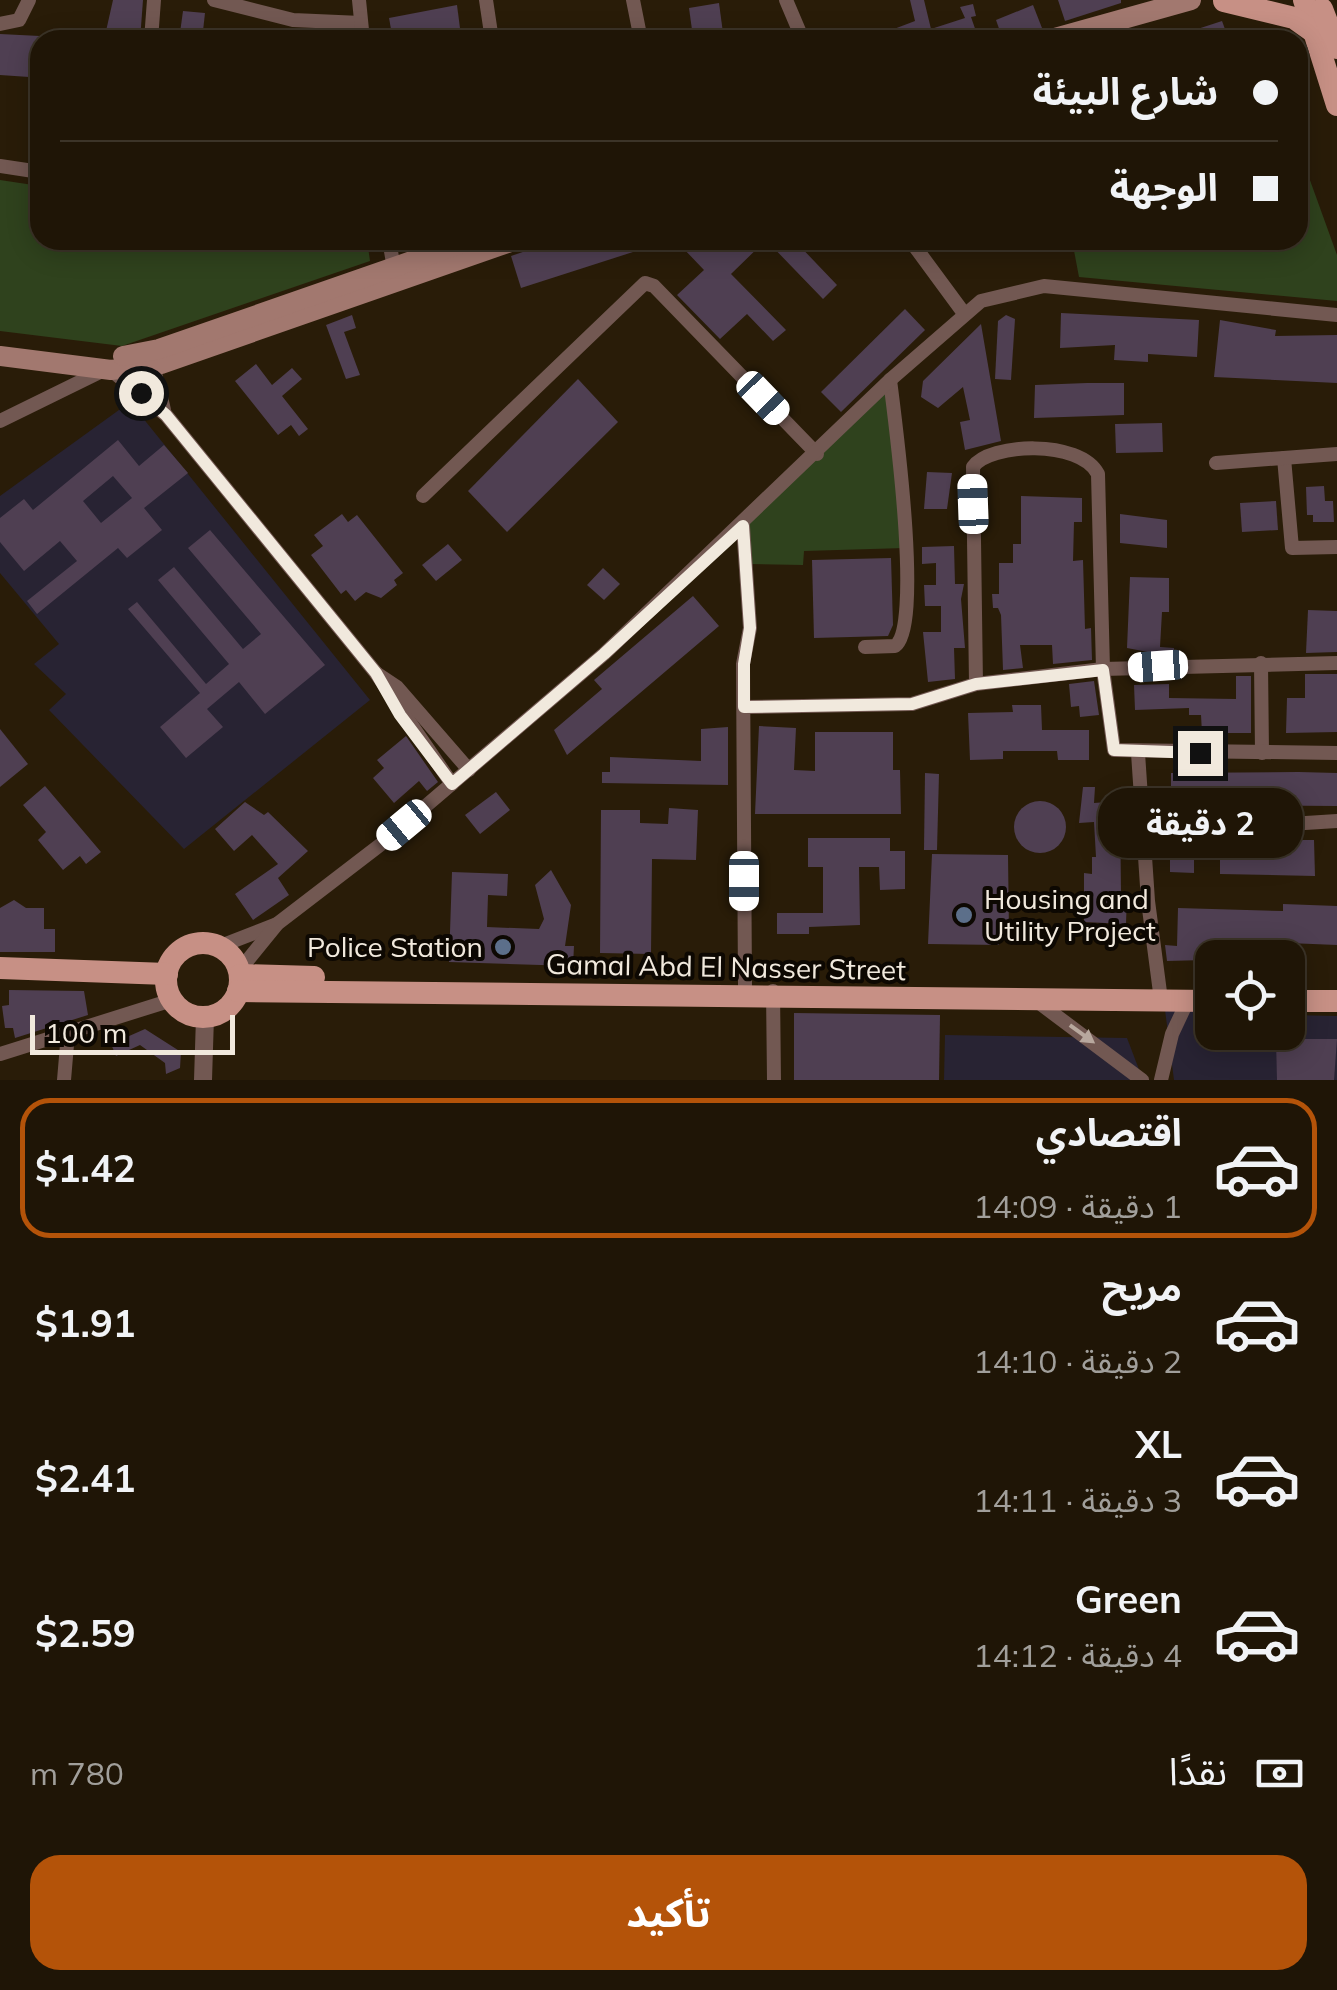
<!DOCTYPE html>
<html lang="ar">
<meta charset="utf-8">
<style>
body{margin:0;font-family:Mulish,"Noto Sans Arabic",sans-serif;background:#271e10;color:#f1f3f6;direction:rtl;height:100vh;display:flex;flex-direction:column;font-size:38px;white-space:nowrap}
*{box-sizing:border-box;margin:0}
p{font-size:32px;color:#a19f9b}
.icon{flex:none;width:55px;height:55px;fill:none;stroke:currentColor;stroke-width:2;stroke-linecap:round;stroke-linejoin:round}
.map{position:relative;height:1080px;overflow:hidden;direction:ltr}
.panel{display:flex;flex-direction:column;background:#1f1506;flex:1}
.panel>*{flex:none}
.top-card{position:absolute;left:30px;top:30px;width:1278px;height:220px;border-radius:30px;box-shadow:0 5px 25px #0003,0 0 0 2px #3c3428;direction:rtl;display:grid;align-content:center;height:220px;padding:0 30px;background:#1f1506}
.tools{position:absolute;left:1195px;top:940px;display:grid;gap:20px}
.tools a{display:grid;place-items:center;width:110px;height:110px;border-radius:20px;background:#1f1506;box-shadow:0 5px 25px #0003,0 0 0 2px #3c3428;font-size:50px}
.scale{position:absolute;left:30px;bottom:25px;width:205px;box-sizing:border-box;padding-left:10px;border:5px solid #f1e9dd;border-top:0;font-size:28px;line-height:35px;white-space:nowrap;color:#f1e9dd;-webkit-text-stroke:8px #0d0802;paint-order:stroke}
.end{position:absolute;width:45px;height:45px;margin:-22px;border:12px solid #f1e9dd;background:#111;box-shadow:0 0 0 5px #111}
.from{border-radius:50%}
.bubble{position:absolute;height:70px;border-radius:30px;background:#1f1506;box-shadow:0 5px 25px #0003,0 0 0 2px #3c3428;font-size:32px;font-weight:700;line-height:70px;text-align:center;direction:rtl}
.car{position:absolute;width:30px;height:60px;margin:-30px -15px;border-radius:12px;box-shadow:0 0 8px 2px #0007;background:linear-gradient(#fff 24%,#345 0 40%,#fff 0 76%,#345 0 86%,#fff 0)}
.top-card b{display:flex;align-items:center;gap:35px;height:95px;font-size:38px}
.top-card b+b{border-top:2px solid #3c3428}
.top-card i{width:25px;height:25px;background:#f1f3f6}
ul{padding:18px 0 0;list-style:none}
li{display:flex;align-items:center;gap:30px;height:140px;margin:0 20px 15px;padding:0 10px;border:5px solid transparent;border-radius:30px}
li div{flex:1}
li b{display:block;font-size:38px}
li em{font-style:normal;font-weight:700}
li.selected{border-color:#b45309}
li>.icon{width:90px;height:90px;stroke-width:1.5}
.pay{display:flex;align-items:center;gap:25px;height:110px;padding:0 30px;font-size:38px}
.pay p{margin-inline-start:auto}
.cta{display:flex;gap:20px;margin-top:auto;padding:20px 30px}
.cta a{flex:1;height:115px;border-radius:30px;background:#b45309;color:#fff;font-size:40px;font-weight:700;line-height:115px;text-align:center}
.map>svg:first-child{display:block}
.education{fill:#282333}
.green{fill:#2f421d}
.building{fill:#4f3f52;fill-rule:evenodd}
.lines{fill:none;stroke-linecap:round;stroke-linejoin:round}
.minor{stroke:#725852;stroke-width:14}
.tertiary{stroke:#725852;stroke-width:18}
.secondary{stroke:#a2786f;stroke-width:20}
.primary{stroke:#c79085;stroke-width:22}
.oneway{fill:#b8a89e}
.route{stroke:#f1e9dd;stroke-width:12}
.service-dot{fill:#5c6f8a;stroke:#0d0802;stroke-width:4}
.labels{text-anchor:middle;stroke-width:8;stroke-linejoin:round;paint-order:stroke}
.poi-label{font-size:28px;fill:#f1e9dd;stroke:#0d0802;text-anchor:start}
.street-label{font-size:28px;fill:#f1e9dd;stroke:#0d0802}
</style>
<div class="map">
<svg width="1337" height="1080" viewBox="0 0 1337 1080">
<rect width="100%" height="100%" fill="#291c08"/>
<g class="education">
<polygon points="130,402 370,700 184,849 49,710 66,694 34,664 59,644 0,573 0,496"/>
<polygon points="1165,1010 1212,1012 1212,1032 1288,1032 1288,1015 1337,1016 1337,1080 1174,1080"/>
<polygon points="945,1035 1127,1038 1143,1080 944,1080"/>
</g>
<g class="green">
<polygon points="1298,147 1337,255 1337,301 1079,277 1072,240 1298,240"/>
<polygon points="0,180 40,186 40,240 367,240 370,261 122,346 0,331"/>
<polygon points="890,380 905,548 804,551 803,565 747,564 744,526"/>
</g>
<g class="building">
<polygon points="113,0 143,0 140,40 104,40"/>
<polygon points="910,0 924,0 931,29 965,18 960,7 973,4 976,16 971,17 979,40 865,40 915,21"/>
<polygon points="1058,0 1121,0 1121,3 1065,21"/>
<polygon points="719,3 723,33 693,37 689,8"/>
<polygon points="457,5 461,36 393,40 389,18"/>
<polygon points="1033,5 1042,28 1018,40 1003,40 996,20"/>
<polygon points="183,11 205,13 202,40 179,40"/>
<polygon points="1222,21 1229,40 1171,40 1170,38"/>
<polygon points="0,34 40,36 40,114 28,113 29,77 0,75"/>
<polygon points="558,240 629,240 633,252 521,288 511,256"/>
<polygon points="689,240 794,240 837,285 823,299 766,240 731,274 786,330 773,341 747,314 720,339 677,295 704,270 682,247"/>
<polygon points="905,309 925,330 841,412 821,392"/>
<polygon points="1061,313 1199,320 1197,357 1148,354 1148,362 1114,360 1115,345 1060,348"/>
<polygon points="352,315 356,328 344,332 360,375 346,379 326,325"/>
<polygon points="1006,315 1015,319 1011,380 995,379 998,321"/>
<polygon points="1220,320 1276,330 1275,336 1337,335 1337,383 1214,377"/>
<polygon points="981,324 1001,441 965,450 960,422 970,420 963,387 938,408 921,397 923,381"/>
<polygon points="256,364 272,385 292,368 302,379 282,396 308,429 299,436 291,425 278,435 235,381"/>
<polygon points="578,379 618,422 507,532 468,491"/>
<polygon points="1087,383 1124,383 1124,415 1034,418 1035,385"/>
<polygon points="1162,423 1163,452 1116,453 1115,424"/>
<path d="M118,440L139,466L164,445L188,473L144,508L162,530L127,558L118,548L37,614L27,601L77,561L60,541L24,571L0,542V518L24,499L33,510ZM113,476L132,498L101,523L83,501Z"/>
<polygon points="927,472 952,473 947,509 924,509"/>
<polygon points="1324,486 1325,501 1333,501 1334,522 1313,522 1313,515 1307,515 1306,487"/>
<polygon points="1021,496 1082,498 1082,522 1074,522 1073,561 1083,560 1085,629 1091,628 1092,660 1053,664 1052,645 1020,645 1023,668 1003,670 1001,615 998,608 993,608 992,594 999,594 999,563 1013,563 1013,544 1021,544"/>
<polygon points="1276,501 1278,530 1242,532 1240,503"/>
<polygon points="342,514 348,522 357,515 403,573 394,580 397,585 381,598 366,592 355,601 346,590 341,594 311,555 323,546 314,535"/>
<polygon points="1120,514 1167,520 1167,548 1120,543"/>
<polygon points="210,530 325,665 265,714 239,682 207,709 223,727 186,758 160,727 200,693 128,609 137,602 206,684 229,664 158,580 174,567 243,649 261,634 188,548"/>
<polygon points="448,544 462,560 436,581 422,565"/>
<polygon points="954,546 955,584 964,584 961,599 965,648 954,648 955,679 928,682 923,632 941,632 941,606 925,606 924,585 936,585 936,563 922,564 922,547"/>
<polygon points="891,558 893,625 888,636 814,638 812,560"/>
<polygon points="603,568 620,584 604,600 587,585"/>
<polygon points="1130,577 1169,578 1169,612 1162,612 1160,647 1174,648 1174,657 1127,648"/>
<polygon points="693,596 719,626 567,755 554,730 602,689 594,680"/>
<polygon points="1308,610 1337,611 1337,652 1306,653"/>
<polygon points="1305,674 1337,674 1337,732 1286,733 1287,698 1305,698"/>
<polygon points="1236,676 1251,676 1251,733 1202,733 1201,715 1189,715 1189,708 1135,710 1134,685 1169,684 1169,698 1236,699"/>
<polygon points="1094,681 1099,715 1080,717 1079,706 1071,707 1069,684"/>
<polygon points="1012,705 1041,705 1042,730 1089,730 1089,760 1058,760 1057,751 1003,751 1003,759 970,760 968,713 1013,712"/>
<polygon points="759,726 796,728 794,770 815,771 815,732 893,732 893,770 900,770 901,814 755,814"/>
<polygon points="728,727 728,785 602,783 602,772 610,772 610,757 701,761 701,729"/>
<polygon points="0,729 28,764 0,787"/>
<polygon points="406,736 438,782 427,791 419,781 394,803 373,778 384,768 377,760"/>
<polygon points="1299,772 1337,773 1337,806 1171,805 1171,773"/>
<polygon points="925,773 939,774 937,850 924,850"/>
<polygon points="45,786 101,852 86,864 80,856 63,870 38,840 46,832 23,805"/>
<polygon points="1083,787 1095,787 1094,803 1120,801 1121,894 1127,894 1126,924 1084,922 1084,873 1092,874 1092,857 1096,857 1094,822 1079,823"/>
<polygon points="496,792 510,810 480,834 465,815"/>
<circle cx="1040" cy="827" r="26"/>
<polygon points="245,802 264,815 268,812 308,851 278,878 289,895 253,920 235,894 278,864 252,835 234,851 215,829"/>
<polygon points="669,808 698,810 696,860 652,859 651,954 600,953 601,810 640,810 640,823 668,824"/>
<polygon points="1294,834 1294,840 1314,840 1315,876 1220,874 1220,841 1264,842 1264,836"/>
<polygon points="808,838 890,838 890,851 905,851 905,889 880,890 879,867 859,867 860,925 809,927 809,934 777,934 777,913 823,913 823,867 808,867"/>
<polygon points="1170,850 1194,850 1194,873 1170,872"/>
<polygon points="932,854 1008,855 1009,933 999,933 999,945 928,944"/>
<polygon points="551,870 571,905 565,946 574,946 573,966 449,962 452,872 508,874 507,896 488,895 487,927 539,929 544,919 535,885"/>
<polygon points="14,900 26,908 44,908 44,929 55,929 55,952 0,952 0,908"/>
<polygon points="1283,904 1337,906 1337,945 1288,943 1286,958 1167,961 1165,945 1177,946 1178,908 1283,911"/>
<polygon points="9,990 84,991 88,1015 15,1038 13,1028 5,1028 2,1006 9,1005"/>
<polygon points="794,1013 940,1015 939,1080 794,1080"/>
<polygon points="145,1029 181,1052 180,1068 166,1074 165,1063 140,1045 116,1056 111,1044"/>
<polygon points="1276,1039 1337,1039 1334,1080 1277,1080"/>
</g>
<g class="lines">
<g class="minor">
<polyline points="214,0 293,20 361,23"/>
<polyline points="359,0 363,40"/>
<polyline points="486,0 492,40"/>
<polyline points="633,0 641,40"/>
<polyline points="786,0 803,40"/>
<polyline points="0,24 19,20 29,0"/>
<polyline points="151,40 154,0"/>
<polyline points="0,166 40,172"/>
<polyline points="389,240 395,274"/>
<polyline points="910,240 963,312"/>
<polyline points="153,365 164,410"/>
<polyline points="111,370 166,415 376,673 452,784"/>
<polyline points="0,421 106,369"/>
<polyline points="1284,458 1292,548 1337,547"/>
<polyline points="1216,463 1337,454"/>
<polyline points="423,496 645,283 654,286 817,454"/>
<polyline points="743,526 750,628 743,664 745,985"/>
<path d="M865,647L895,646C923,627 895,420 890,380"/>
<polyline points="1261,663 1262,753"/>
<polyline points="376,673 397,687 469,770"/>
<path d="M976,684L973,467C989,443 1080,439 1098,474L1103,669L1114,750L1337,753"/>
<polyline points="744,707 912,704 976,684 1103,669 1337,663"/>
<polyline points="1138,753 1148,901 1161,1000"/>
<polyline points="1144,824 1257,826 1337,821"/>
<polyline points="218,947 277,924"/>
<polyline points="239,971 277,924 380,845 604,654 890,380 981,301 1044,286 1337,315"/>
<polyline points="773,991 774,1080"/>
<polyline points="1034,999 1142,1080"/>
<polyline points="0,1054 172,1000"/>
<polyline points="64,1080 68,1033"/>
<polyline points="1161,1080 1172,1034 1188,1000"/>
</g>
<polyline class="tertiary" points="203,1080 205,1017"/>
<g class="secondary">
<polyline points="1048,40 1191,0"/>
<polyline points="0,356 111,370 161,364 516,240"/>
<polyline points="123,356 159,349 472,240"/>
</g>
<g class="primary">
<polyline points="1304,0 1337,105"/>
<polyline points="1224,1 1294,18 1315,33"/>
<polyline points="1322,9 1337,48"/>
<circle cx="203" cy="980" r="37"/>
<polyline points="0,968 167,974"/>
<polyline points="240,975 314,977"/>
<polyline points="238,991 1212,1001"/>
<polyline points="1288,1001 1337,1001"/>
</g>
</g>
<defs><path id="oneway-solid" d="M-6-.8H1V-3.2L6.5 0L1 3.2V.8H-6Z" transform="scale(2.5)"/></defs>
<use class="oneway" href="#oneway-solid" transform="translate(1082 1034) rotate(36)"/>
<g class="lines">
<polyline class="route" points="141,393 166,415 376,673 400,715 452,784 604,654 743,526 750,628 744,664 744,707 912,704 976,684 1103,670 1114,750 1200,753"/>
</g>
<g class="service-dot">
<circle cx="964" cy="915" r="10"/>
<circle cx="503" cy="947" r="10"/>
</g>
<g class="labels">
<g class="poi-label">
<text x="984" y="909">Housing and<tspan x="984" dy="32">Utility Project</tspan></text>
<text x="483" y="957" text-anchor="end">Police Station</text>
</g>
<g class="street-label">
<text transform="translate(726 967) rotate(1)" y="10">Gamal Abd El Nasser Street</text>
</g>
</g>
</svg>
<div class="tools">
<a><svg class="icon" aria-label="locate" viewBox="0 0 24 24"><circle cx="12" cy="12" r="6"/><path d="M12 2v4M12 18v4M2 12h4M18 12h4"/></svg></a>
</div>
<div class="scale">100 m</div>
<i class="end from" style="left:141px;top:393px"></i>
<i class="end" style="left:1200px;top:753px"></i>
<div class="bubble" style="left:1098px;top:788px;width:205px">2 دقيقة</div>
<i class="car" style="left:763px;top:398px;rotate:136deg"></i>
<i class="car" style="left:973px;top:504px;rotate:358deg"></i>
<i class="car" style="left:1158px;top:666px;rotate:266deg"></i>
<i class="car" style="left:404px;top:825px;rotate:230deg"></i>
<i class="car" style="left:744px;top:881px;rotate:180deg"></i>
<div class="top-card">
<b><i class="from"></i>شارع البيئة</b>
<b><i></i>الوجهة</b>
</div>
</div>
<section class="panel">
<ul>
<li class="selected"><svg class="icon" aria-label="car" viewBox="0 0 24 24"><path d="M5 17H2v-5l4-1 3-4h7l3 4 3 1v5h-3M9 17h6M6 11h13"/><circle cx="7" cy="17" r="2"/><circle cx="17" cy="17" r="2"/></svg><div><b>اقتصادي</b><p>1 دقيقة · 14:09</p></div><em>$1.42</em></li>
<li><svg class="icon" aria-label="car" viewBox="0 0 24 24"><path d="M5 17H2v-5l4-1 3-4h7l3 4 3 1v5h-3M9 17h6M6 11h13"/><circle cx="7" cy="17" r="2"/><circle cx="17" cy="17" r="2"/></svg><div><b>مريح</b><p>2 دقيقة · 14:10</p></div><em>$1.91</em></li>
<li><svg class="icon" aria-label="car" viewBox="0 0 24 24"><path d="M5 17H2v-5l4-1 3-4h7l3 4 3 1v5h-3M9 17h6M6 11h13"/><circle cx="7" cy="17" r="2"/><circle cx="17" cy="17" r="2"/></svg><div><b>XL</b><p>3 دقيقة · 14:11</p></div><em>$2.41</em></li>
<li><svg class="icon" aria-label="car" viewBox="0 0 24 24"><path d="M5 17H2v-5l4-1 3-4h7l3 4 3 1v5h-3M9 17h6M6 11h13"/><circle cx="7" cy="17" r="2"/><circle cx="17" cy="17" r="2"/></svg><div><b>Green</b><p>4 دقيقة · 14:12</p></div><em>$2.59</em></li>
</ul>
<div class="pay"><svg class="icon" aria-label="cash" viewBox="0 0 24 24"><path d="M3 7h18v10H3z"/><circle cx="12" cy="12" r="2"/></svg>نقدًا<p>780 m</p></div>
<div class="cta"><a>تأكيد</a></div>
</section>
